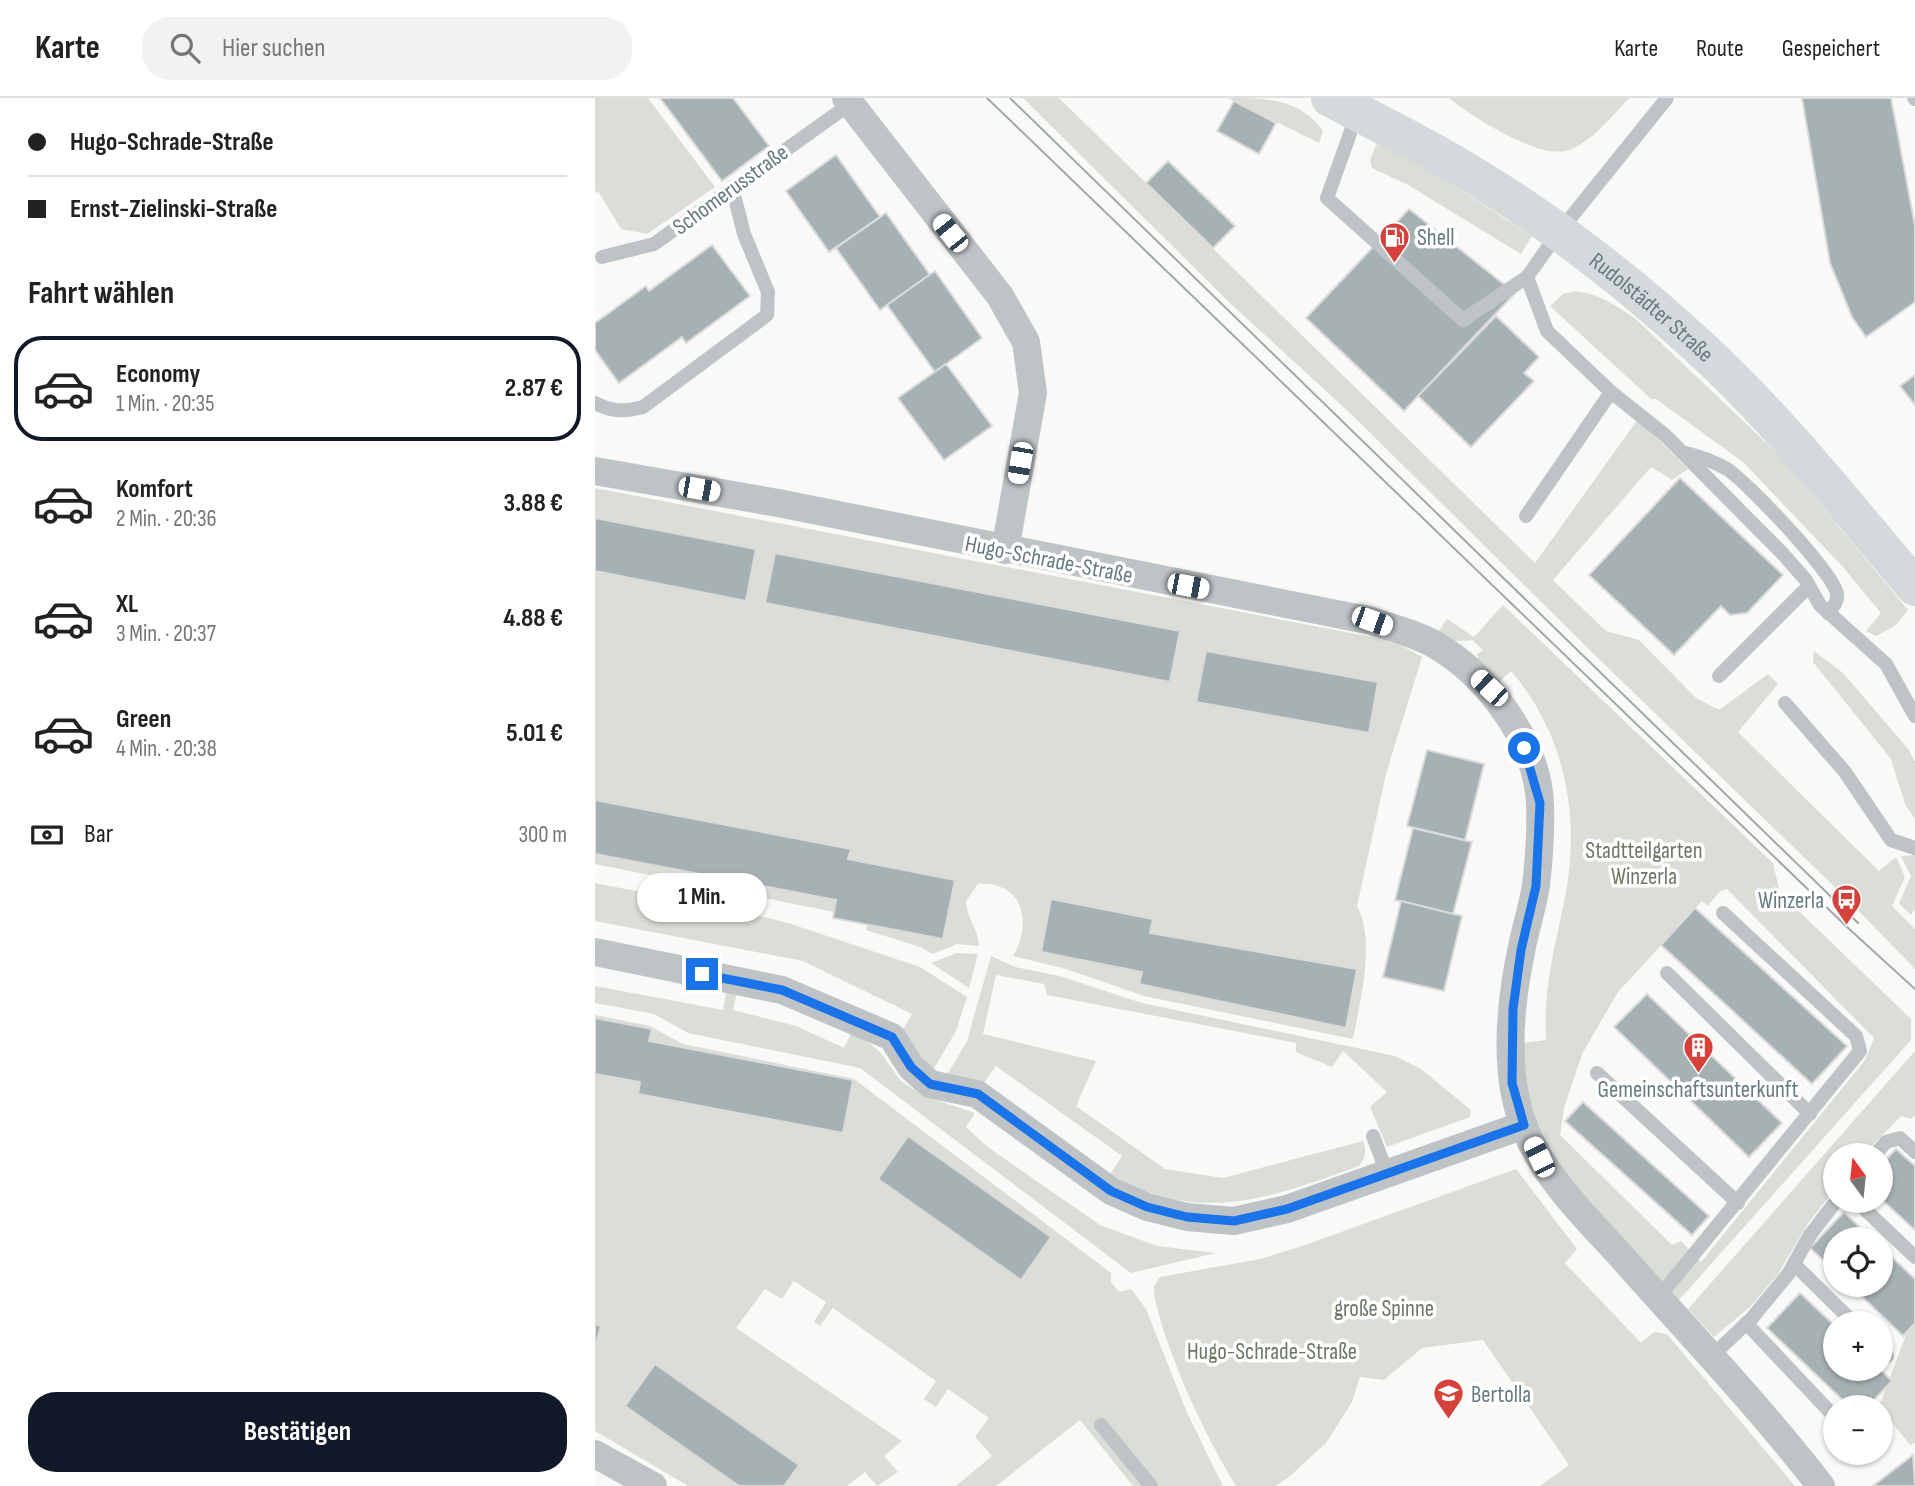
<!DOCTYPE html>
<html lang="de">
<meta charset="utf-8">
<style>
body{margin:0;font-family:"Sofia Sans Condensed",sans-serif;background:#f2f2f2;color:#222;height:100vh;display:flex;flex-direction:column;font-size:26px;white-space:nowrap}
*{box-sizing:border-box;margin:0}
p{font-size:23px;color:#767676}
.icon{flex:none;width:38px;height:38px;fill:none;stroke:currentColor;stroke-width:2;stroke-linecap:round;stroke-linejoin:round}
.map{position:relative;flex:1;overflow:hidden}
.sheet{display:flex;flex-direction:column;background:#fff;width:595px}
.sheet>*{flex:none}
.hud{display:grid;align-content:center;height:154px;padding:0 28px;background:#fff}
.needle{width:46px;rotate:345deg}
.tools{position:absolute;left:1228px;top:1045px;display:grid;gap:14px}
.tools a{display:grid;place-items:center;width:70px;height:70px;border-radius:50%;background:#fff;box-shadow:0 2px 5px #0004;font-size:35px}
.end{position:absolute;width:32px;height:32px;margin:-16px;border:9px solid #1a73e8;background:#fff;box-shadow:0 0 0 4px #fff}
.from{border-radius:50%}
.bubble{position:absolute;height:49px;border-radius:24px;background:#fff;box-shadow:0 2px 5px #0004;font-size:23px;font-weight:700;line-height:49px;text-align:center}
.car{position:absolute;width:21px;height:42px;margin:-21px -10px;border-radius:9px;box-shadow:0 0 5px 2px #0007;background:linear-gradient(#fff 24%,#345 0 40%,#fff 0 76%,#345 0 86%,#fff 0)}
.hud b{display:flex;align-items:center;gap:24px;height:66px;font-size:26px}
.hud b+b{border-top:2px solid #e0e0e0}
.hud i{width:18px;height:18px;background:#222}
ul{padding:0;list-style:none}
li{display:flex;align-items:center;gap:21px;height:105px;margin:0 14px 10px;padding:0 14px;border:4px solid transparent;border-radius:28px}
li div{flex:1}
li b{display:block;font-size:26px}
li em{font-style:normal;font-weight:700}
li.selected{border-color:#111827}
li>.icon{width:63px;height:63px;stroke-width:1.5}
h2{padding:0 28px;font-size:32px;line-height:84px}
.pay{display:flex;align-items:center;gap:18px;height:77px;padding:0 28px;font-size:26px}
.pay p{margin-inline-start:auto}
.primary-button{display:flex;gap:14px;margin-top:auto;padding:14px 28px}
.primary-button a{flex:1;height:80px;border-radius:28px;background:#111827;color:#fff;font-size:28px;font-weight:700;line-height:80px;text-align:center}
header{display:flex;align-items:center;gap:42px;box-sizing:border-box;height:98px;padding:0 35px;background:#fff;border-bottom:2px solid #e0e0e0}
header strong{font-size:33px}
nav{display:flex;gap:38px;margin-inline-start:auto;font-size:24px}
.search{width:490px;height:63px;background:#f2f2f2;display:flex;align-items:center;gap:18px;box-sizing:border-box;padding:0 24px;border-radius:28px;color:#767676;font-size:26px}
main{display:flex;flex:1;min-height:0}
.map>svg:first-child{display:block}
.green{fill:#dbded7;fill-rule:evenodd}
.building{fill:#a6b1b4;stroke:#dbdbda;stroke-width:2}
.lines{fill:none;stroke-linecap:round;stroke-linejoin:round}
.lane{stroke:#bec4c6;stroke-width:14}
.street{stroke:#bec4c6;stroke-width:28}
.secondary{stroke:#d4d9dc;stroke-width:38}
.tram{stroke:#9fa8ab;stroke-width:2}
.route{stroke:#1a73e8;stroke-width:9}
.labels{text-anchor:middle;stroke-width:7;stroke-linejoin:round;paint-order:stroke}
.street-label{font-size:23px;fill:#667a80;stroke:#fff}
.poi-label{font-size:23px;fill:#667a80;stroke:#fff;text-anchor:start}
.park-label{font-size:23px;fill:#6c7865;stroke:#fff}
</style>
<header>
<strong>Karte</strong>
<div class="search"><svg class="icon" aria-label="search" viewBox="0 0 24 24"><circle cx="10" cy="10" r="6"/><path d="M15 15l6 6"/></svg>Hier suchen</div>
<nav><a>Karte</a><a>Route</a><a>Gespeichert</a></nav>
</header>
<main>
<section class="sheet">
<div class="hud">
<b><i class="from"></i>Hugo-Schrade-Straße</b>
<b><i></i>Ernst-Zielinski-Straße</b>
</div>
<h2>Fahrt wählen</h2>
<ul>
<li class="selected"><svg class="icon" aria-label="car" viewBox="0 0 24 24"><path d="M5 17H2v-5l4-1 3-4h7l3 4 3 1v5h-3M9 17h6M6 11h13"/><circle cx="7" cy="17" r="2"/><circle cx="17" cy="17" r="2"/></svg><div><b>Economy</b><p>1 Min. · 20:35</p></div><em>2.87 €</em></li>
<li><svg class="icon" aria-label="car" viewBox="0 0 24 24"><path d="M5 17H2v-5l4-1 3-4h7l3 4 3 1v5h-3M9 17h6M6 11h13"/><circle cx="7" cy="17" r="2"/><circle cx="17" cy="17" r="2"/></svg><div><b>Komfort</b><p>2 Min. · 20:36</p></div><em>3.88 €</em></li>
<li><svg class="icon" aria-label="car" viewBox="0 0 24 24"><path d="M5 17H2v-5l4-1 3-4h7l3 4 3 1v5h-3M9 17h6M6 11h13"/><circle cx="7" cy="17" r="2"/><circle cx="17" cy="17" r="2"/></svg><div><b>XL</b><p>3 Min. · 20:37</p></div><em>4.88 €</em></li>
<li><svg class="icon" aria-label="car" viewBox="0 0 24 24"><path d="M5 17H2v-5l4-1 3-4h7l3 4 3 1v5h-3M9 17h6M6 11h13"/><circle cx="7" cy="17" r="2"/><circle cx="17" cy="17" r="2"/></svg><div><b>Green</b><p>4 Min. · 20:38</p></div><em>5.01 €</em></li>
</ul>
<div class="pay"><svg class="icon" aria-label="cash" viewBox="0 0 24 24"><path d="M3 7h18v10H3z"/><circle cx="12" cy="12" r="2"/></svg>Bar<p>300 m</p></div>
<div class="primary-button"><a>Bestätigen</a></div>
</section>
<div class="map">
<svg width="1320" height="1388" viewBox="0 0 1320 1388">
<rect width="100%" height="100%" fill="#f9f9f7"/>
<g class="green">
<polygon points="0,0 53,0 120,89 52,136 26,131 3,93 0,95"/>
<polygon points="428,0 464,0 940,465 1043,321 1093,371 1077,382 1056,369 958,482 1011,533 1044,542 1101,600 1124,612 1173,576 1183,586 1143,634 1284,773 1301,759 1310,779 1297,808 1320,831 1320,871 1250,799 1006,563 755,315 637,207"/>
<path d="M633,0C672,0 704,0 728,33L724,45Z"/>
<path d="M854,0H1034C1018,17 999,41 977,51C947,65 878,19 854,0Z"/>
<polygon points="782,45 830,69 937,138 926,156 813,87 777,70 775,62"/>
<path d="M980,193C1005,196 1022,208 1042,222L1187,360L1313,512L1300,528L1281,538L1271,533L1286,515L1248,469L1148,364L1061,301H1056L955,208L968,196Z"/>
<path d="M0,390L782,540L807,548L827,559L791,676L762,808C781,842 765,904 758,941L549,898L471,871L418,858C438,824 428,783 383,786L371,803C373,824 383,830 384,848L362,846L338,856L325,849L271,832L273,826L348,841L359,781L253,761L255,751L0,702Z"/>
<path d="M908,507L1178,765L1185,795L1316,921V942L1084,1202C1030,1143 962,1085 937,1008C930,989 930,965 927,945L951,942C948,886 961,847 971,794C985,714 969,635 916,573L903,585L885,570L882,556L888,552L877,542L852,544L841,537L852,521L879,539ZM1132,791L1279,940L1270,962L1106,1164L1086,1143L1077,1147L965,1037L969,1010L988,954L1023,894L1107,803L1113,808L1124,794Z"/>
<polygon points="1219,553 1248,575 1314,652 1320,664 1320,721 1310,706 1296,661 1218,564"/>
<polygon points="0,756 241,802 239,814 0,766"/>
<polygon points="1320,757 1320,811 1316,817 1304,805 1316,778 1306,758"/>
<polygon points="0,785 158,816 196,826 325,869 372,899 361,933 337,974 307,933 317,916 208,863 0,823"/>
<polygon points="362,855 383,856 374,890 336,865"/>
<path d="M396,858L420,869L465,878L547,905L800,958L826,971L876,1012L875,1019L792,1049L775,1009L792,994L748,953L737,969L701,954V945L452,897L449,886L401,877L388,936L501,963L481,1008L570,1071L628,1080L768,1043C772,1053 771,1059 764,1068C677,1100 602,1128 515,1076L527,1058L401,968L388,986L349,982L372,943Z"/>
<polygon points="0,888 128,912 132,891 142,894 138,912 201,928 249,950 258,931 286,955 305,982 327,997 380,1015 371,1029 394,1050 505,1127 562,1148 621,1155 536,1175 265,970 93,935 59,916 0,905"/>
<path d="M0,917L55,928L88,946L259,981L516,1175V1184L524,1194L536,1191L551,1211L593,1317L628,1388H538L485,1322L401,1388H361L397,1358L380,1339L394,1320L353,1291L341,1309L329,1301L341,1283L238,1210L225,1228L219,1224L231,1204L199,1183L187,1201L170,1191L141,1230L307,1343L289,1358L303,1374L282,1388L270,1374L252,1388H93L0,1333V976L45,984L43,996L248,1034L258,983L54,943L57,932L0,920ZM312,1039L456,1139L427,1182L283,1081Z"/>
<polygon points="1320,953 1320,1017 1316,1021 1306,1018 1268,1057 1241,1057 1241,1090 1214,1124 1183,1176 1156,1208 1119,1239 1093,1211"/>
<path d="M921,1071L982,1151L970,1165L1046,1245L1059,1234L1072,1236L1200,1388H945L974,1367L888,1242L827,1250L789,1282L765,1279L757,1304L731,1345L694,1379L681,1388H641C610,1338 571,1254 559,1197V1188L565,1179L665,1161L707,1148Z"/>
<polygon points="1320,1225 1320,1345 1315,1347 1284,1308 1311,1237"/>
</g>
<g class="building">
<polygon points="65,0 138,0 174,48 127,83"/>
<polygon points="1207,0 1296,0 1320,128 1320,204 1271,239 1257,219 1235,165"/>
<polygon points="639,3 681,25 664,56 622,33"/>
<polygon points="241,57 285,119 234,154 191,93"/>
<polygon points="573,63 640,128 618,150 551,85"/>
<polygon points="814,111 920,195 809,313 711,220"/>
<polygon points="291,115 335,177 285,212 241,150"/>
<polygon points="117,147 155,198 91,245 87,239 24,285 0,252 0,225 51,188 54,193"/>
<polygon points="340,173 387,240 340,274 292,207"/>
<polygon points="901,218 944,259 929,275 939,283 876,349 823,298"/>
<polygon points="351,266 397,328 349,362 303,300"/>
<polygon points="1320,277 1320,307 1305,288"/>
<polygon points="1085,380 1188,477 1152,515 1135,517 1126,508 1079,557 994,477"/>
<polygon points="0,420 161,451 151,503 0,473"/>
<polygon points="180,455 585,533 575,584 170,505"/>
<polygon points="611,553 783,584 774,635 601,604"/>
<polygon points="832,652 889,666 870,742 812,728"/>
<polygon points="0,702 256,751 253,761 360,782 348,841 238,820 241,802 0,756"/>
<polygon points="818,730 877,744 858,816 800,802"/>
<polygon points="456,801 558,821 555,835 762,871 751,930 544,886 547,874 446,854"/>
<polygon points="806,803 867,818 849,893 788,879"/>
<polygon points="1100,810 1252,948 1217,986 1066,847"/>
<polygon points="1052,896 1187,1025 1154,1059 1019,929"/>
<polygon points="0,920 57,931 54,943 258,982 248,1035 43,996 45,984 0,976"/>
<polygon points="988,1004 1114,1118 1097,1137 970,1023"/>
<polygon points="313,1038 456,1139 426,1182 283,1081"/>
<polygon points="1301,1051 1320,1068 1320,1132 1286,1101 1286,1067"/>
<polygon points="1249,1114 1277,1141 1241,1141 1241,1174 1215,1150"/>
<polygon points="1286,1149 1320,1181 1320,1225 1308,1238 1254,1186 1286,1186"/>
<polygon points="1205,1195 1241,1229 1241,1270 1284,1270 1297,1283 1272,1309 1255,1309 1172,1230"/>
<polygon points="0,1226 6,1228 0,1250"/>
<polygon points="60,1266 204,1367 189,1388 144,1388 30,1308"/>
<polygon points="1318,1357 1320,1388 1278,1388"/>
</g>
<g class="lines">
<g class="lane">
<polyline points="1319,0 1320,1"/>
<polyline points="762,16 732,100 868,222 932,179 964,134 1072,0"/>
<polyline points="7,159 59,146 255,6"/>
<polyline points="1016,294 1070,337 1187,455 1210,481 1225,507 1291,566 1320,618"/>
<path d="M0,305C17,314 29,314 48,309L172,217L173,194L149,136L137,89"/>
<path d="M1087,354C1103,358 1119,363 1132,371C1152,384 1239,475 1242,496C1243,504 1238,509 1233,515"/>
<polyline points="931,418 1016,294 952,233 932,179"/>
<polyline points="1124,578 1214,488"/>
<polyline points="1190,605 1250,674 1296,742 1320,750"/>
<polyline points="1072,875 1215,1016"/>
<polyline points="1002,975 1143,1105"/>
<polyline points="778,1038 792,1075"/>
<polyline points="1280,1057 1291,1044 1305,1040 1320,1054"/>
<polyline points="1260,1102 1320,1159"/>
<polyline points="1199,1166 1259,1225"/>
<polyline points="1063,1200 1265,953 1261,938 1128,815"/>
<polyline points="1151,1225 1235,1314"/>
<polyline points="1286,1252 1292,1258"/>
<polyline points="1116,1259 1157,1220 1194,1175 1215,1137 1242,1102"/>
<polyline points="506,1327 556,1388"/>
</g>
<g class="street">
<polyline points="251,0 405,198 431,244 438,295 410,452"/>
<path d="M0,373L183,405L777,523C796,530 819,535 837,545C891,575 943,643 945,707C946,733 944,761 941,787C938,808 931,828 927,849C915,905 908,974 929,1028C950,1083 996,1124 1034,1167C1099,1240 1166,1311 1226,1388"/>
<polyline points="0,854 187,892 297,939 316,969 335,986 382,996 516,1093 552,1109 592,1119 639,1123 692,1111 929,1027"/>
<polyline points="0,1356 58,1388"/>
</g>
<path class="secondary" id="s1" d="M735,0C787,27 840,53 889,84C965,131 1038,188 1103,248C1183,321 1250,407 1320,489"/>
<g class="tram">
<polyline points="392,0 1252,829 1320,891"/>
<polyline points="415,0 1263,825"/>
</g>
</g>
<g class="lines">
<polyline class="route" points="107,876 187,892 297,939 316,969 335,986 383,996 516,1093 552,1109 592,1119 639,1123 692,1111 929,1027 917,985 918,911 926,852 941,788 945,705 929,650"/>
</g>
<defs>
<symbol id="fuel-pin" viewBox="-11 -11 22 30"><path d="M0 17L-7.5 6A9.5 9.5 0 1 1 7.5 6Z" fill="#d5423c" stroke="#fff"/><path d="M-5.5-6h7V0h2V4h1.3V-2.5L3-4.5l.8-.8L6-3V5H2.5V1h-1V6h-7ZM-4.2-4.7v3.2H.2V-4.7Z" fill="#fff"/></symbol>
<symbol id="bus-pin" viewBox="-11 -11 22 30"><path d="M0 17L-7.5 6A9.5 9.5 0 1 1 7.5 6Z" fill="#d5423c" stroke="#fff"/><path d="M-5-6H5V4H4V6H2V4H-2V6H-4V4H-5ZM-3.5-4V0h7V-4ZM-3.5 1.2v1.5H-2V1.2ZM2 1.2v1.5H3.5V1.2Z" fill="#fff"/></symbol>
<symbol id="building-pin" viewBox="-11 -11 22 30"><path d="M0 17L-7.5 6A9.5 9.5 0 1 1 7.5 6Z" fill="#d5423c" stroke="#fff"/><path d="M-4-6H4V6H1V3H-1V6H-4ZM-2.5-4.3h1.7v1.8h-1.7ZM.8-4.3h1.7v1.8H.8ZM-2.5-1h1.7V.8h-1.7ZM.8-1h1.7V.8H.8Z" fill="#fff"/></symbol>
<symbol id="school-pin" viewBox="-11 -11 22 30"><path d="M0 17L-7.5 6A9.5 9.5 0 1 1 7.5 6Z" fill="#d5423c" stroke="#fff"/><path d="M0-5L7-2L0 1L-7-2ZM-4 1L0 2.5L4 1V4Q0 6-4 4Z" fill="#fff"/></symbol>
</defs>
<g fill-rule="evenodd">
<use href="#fuel-pin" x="782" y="122" width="35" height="47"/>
<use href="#bus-pin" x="1234" y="784" width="35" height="47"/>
<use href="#building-pin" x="1086" y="932" width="35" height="47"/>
<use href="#school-pin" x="836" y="1278" width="35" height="47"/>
</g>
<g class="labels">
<g class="street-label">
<text transform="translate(135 91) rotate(-36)" y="8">Schomerusstraße</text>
<text dy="8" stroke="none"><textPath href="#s1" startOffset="385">Rudolstädter Straße</textPath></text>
<text transform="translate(454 461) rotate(11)" y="8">Hugo-Schrade-Straße</text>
</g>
<g class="poi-label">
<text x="822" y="147">Shell</text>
<text x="1229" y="810" text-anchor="end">Winzerla</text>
<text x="1103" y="999" text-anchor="middle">Gemeinschaftsunterkunft</text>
<text x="876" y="1304">Bertolla</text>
</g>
<g class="park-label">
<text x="1049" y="760">Stadtteilgarten<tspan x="1049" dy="26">Winzerla</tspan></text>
<text x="789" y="1218">große Spinne</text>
<text x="677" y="1261">Hugo-Schrade-Straße</text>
</g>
</g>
</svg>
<div class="tools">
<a><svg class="needle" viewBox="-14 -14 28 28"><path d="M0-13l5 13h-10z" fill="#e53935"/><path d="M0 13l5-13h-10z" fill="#767676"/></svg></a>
<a><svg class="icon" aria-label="locate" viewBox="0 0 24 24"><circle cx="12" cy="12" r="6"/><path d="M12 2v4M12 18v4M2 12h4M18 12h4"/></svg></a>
<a>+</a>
<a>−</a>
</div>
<i class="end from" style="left:929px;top:650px"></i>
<i class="end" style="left:107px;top:876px"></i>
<div class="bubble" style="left:42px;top:775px;width:130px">1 Min.</div>
<i class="car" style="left:355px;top:135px;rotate:321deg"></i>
<i class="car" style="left:425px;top:365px;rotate:190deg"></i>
<i class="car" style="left:104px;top:391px;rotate:100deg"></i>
<i class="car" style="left:593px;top:488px;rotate:101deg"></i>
<i class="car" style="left:777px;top:523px;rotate:110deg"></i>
<i class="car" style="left:894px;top:590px;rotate:313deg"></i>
<i class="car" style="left:944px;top:1059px;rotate:334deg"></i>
</div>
</main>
